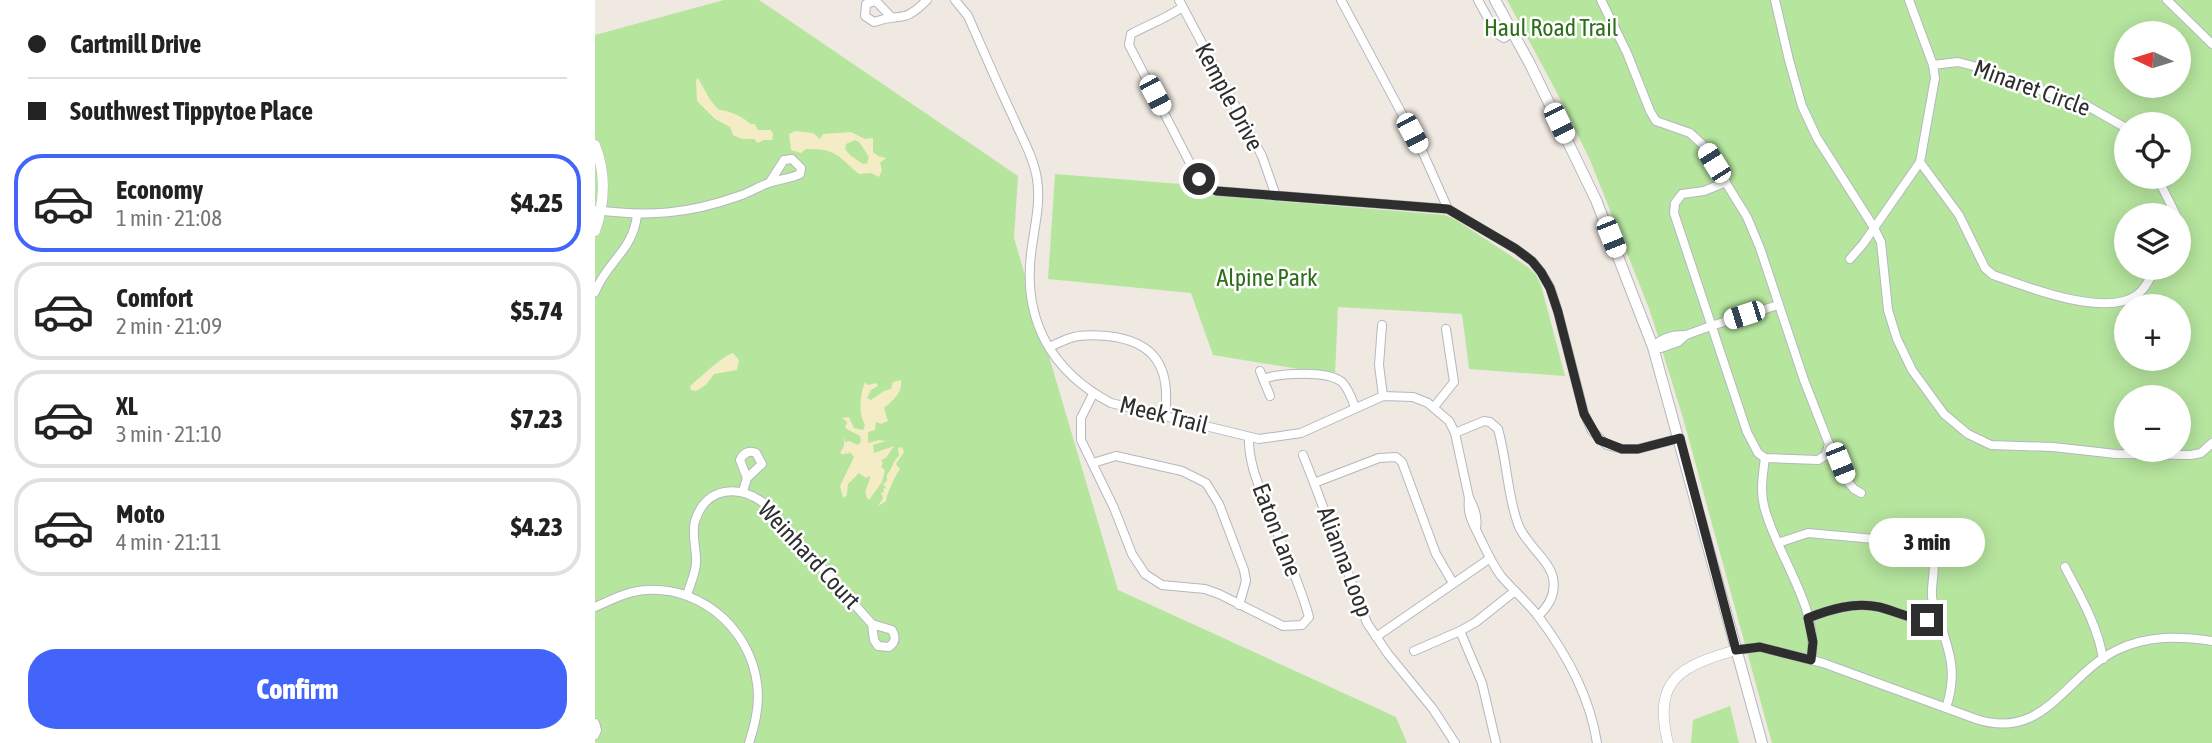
<!DOCTYPE html>
<meta charset="utf-8">
<style>
body{margin:0;font-family:"Asap Condensed",sans-serif;background:#f6f6f6;color:#222;height:100vh;display:flex;flex-direction:column;font-size:26px;white-space:nowrap}
*{box-sizing:border-box;margin:0}
p{font-size:23px;color:#767676}
.icon{flex:none;width:38px;height:38px;fill:none;stroke:currentColor;stroke-width:2;stroke-linecap:round;stroke-linejoin:round}
.map{position:relative;flex:1;overflow:hidden}
.side{display:flex;flex-direction:column;background:#fff;width:595px}
.side>*{flex:none}
.hud{display:grid;align-content:center;height:154px;padding:0 28px;background:#fff}
.needle{width:46px;rotate:274deg}
.fabs{position:absolute;left:1519px;top:21px;display:grid;gap:14px}
.fabs a{display:grid;place-items:center;width:77px;height:77px;border-radius:50%;background:#fff;box-shadow:0 4px 18px #0003;font-size:35px}
.end{position:absolute;width:32px;height:32px;margin:-16px;border:9px solid #2e2e2e;background:#fff;box-shadow:0 0 0 4px #fff}
.from{border-radius:50%}
.bubble{position:absolute;height:49px;border-radius:24px;background:#fff;box-shadow:0 4px 18px #0003;font-size:23px;font-weight:800;line-height:49px;text-align:center}
.car{position:absolute;width:21px;height:42px;margin:-21px -10px;border-radius:9px;box-shadow:0 0 5px 2px #0007;background:linear-gradient(#fff 24%,#345 0 40%,#fff 0 76%,#345 0 86%,#fff 0)}
.hud b{display:flex;align-items:center;gap:24px;height:66px;font-size:26px}
.hud b+b{border-top:2px solid #e0e0e0}
.hud i{width:18px;height:18px;background:#222}
ul{padding:0;list-style:none}
li{display:flex;align-items:center;gap:21px;height:98px;margin:0 14px 10px;padding:0 14px;border:4px solid #e0e0e0;border-radius:28px}
li div{flex:1}
li b{display:block;font-size:26px}
li em{font-style:normal;font-weight:800}
li.selected{border-color:#4264fb}
li>.icon{width:63px;height:63px;stroke-width:1.5}
.button{display:flex;gap:14px;margin-top:auto;padding:14px 28px}
.button a{flex:1;height:80px;border-radius:28px;background:#4264fb;color:#fff;font-size:28px;font-weight:800;line-height:80px;text-align:center}
main{display:flex;flex:1;min-height:0}
.map>svg:first-child{display:block}
.green{fill:#b6e59e;fill-rule:evenodd}
.sand{fill:#f3ecc5;fill-rule:evenodd}
.lines{fill:none;stroke-linecap:round;stroke-linejoin:round}
.minor-casing{stroke:#b4b7c1;stroke-width:10}
.tertiary-casing{stroke:#b4b7c1;stroke-width:11}
.secondary-casing{stroke:#b4b7c1;stroke-width:12}
.minor{stroke:#fff;stroke-width:8}
.tertiary{stroke:#fff;stroke-width:10}
.secondary{stroke:#fff;stroke-width:10}
.route{stroke:#2e2e2e;stroke-width:9}
.labels{text-anchor:middle;stroke-width:5;stroke-linejoin:round;paint-order:stroke}
.park-label{font-size:24px;fill:#2c6e1b;stroke:#fff}
.street-label{font-size:24px;fill:#2e2e2e;stroke:#fff}
</style>
<main>
<section class="side">
<div class="hud">
<b><i class="from"></i>Cartmill Drive</b>
<b><i></i>Southwest Tippytoe Place</b>
</div>
<ul>
<li class="selected"><svg class="icon" aria-label="car" viewBox="0 0 24 24"><path d="M5 17H2v-5l4-1 3-4h7l3 4 3 1v5h-3M9 17h6M6 11h13"/><circle cx="7" cy="17" r="2"/><circle cx="17" cy="17" r="2"/></svg><div><b>Economy</b><p>1 min · 21:08</p></div><em>$4.25</em></li>
<li><svg class="icon" aria-label="car" viewBox="0 0 24 24"><path d="M5 17H2v-5l4-1 3-4h7l3 4 3 1v5h-3M9 17h6M6 11h13"/><circle cx="7" cy="17" r="2"/><circle cx="17" cy="17" r="2"/></svg><div><b>Comfort</b><p>2 min · 21:09</p></div><em>$5.74</em></li>
<li><svg class="icon" aria-label="car" viewBox="0 0 24 24"><path d="M5 17H2v-5l4-1 3-4h7l3 4 3 1v5h-3M9 17h6M6 11h13"/><circle cx="7" cy="17" r="2"/><circle cx="17" cy="17" r="2"/></svg><div><b>XL</b><p>3 min · 21:10</p></div><em>$7.23</em></li>
<li><svg class="icon" aria-label="car" viewBox="0 0 24 24"><path d="M5 17H2v-5l4-1 3-4h7l3 4 3 1v5h-3M9 17h6M6 11h13"/><circle cx="7" cy="17" r="2"/><circle cx="17" cy="17" r="2"/></svg><div><b>Moto</b><p>4 min · 21:11</p></div><em>$4.23</em></li>
</ul>
<div class="button"><a>Confirm</a></div>
</section>
<div class="map">
<svg width="1617" height="743" viewBox="0 0 1617 743">
<rect width="100%" height="100%" fill="#efe9e1"/>
<g class="green">
<polygon points="129,0 164,0 423,176 419,238 523,590 801,717 812,743 0,743 0,35"/>
<path d="M912,0H1617V743H1177L1088,418L1055,311L995,160L960,89ZM1531,33H1584V86H1531ZM1531,124H1584V177H1531ZM1531,215H1584V268H1531ZM1531,306H1584V359H1531ZM1531,397H1584V450H1531Z"/>
<polygon points="460,174 598,185 598,194 850,215 861,220 933,267 941,275 946,285 970,376 874,369 867,314 743,307 740,375 618,355 596,293 453,279"/>
<polygon points="1135,706 1144,743 1096,743 1098,720"/>
</g>
<g class="sand">
<path d="M103,78C110,90 114,100 124,110C133,110 149,117 155,124H160L163,130H176L178,134L177,140H169L163,143L159,139H147L138,135L135,127L120,119L102,101L101,80Z"/>
<path d="M200,131L218,133L225,139L228,134L256,132L270,139L278,138V152L283,156L291,158L285,163L287,170L284,177L276,173L264,174C243,156 241,148 211,149L206,153L196,150L194,134ZM260,140L264,142L274,157L272,163L268,164L255,155L250,149L251,144Z"/>
<path d="M138,353L144,360L142,370L119,374L111,385L101,391L96,390L95,386C106,377 127,356 138,353Z"/>
<path d="M306,380C308,393 297,401 289,408L293,421L286,424L281,422L280,430L273,432V443L284,440L291,441L278,445L279,453L299,446L291,458L286,460L288,463L286,467L290,470L287,482L274,500C266,492 275,484 275,476L271,478L264,473L253,484L252,495L248,498L245,486L259,457L255,452L253,454L250,453L249,455L245,453L249,446V436L250,442L254,441L263,445L266,441L265,436L250,428L252,422L247,418L254,417L259,428L268,430L270,425C263,413 265,395 270,382L273,385L281,383L283,386L276,390L272,398L276,400L289,391L296,389L298,382Z"/>
<path d="M307,447L309,452L301,464L305,469C300,476 292,493 291,501L283,506L288,498L286,493L289,492L288,489L291,488L288,484L292,481V474C297,471 297,461 304,456L303,448Z"/>
</g>
<g class="lines">
<defs>
<g id="minor">
<path d="M360,0L373,16C388,50 403,85 419,119C427,138 439,158 442,179C446,204 439,228 436,254C428,321 457,372 516,403L664,439L706,433L788,396L818,397L833,403L854,421L860,433L874,498C872,515 878,523 885,538C892,552 897,564 906,576C918,590 932,602 943,616C971,653 995,697 1002,743"/>
<polyline points="584,0 667,156 681,196"/>
<polyline points="746,0 829,155 853,209 921,249 937,261 946,272 955,287 963,312 989,413 997,431 1012,445 1027,449 1043,449 1085,438"/>
<polyline points="883,0 901,33 909,38 918,32"/>
<polyline points="1006,0 1032,53 1055,111 1061,121 1095,133 1107,144 1152,217 1165,248 1209,380 1234,444 1253,482 1259,489 1266,493"/>
<polyline points="1180,0 1194,60 1207,106 1222,138 1278,226 1286,242 1293,310 1302,339 1317,370 1349,414 1373,434 1396,445 1458,447 1521,454 1596,455 1606,453 1617,443"/>
<polyline points="1572,0 1617,44"/>
<path d="M586,8C570,19 553,25 536,34L534,45L598,169L608,184L622,191L853,209"/>
<path d="M296,17L281,1L271,4L270,16L279,22C307,12 307,25 332,0"/>
<polyline points="1338,65 1363,62 1397,71 1428,85 1489,104 1531,128"/>
<path d="M1325,162L1364,215L1390,268L1398,275C1432,287 1510,318 1542,295C1551,288 1556,277 1560,268"/>
<polyline points="1562,177 1581,215"/>
<polyline points="1131,182 1109,191 1087,194 1080,203 1079,213 1152,432 1163,453 1170,458 1223,460 1231,455 1234,444"/>
<path d="M0,210C54,217 93,214 144,196C154,193 164,186 174,183C184,179 195,179 205,174L206,168L197,159L189,160L175,182"/>
<polyline points="1255,259 1268,244 1325,162 1340,78 1338,65 1314,0"/>
<path d="M0,292C12,261 38,251 42,215"/>
<polyline points="787,325 784,365 788,396"/>
<path d="M454,347C462,344 470,339 479,337C489,334 501,335 512,336C560,341 576,367 570,415"/>
<polyline points="1058,347 1066,348 1083,342 1091,335 1116,326 1183,305"/>
<path d="M1058,347C1067,337 1078,335 1091,335"/>
<polyline points="665,371 675,396"/>
<path d="M668,379C685,373 732,370 747,382C753,388 757,399 760,407"/>
<path d="M498,394L486,418V440L519,508L537,554L550,574L567,585L610,589L624,594L688,626L707,625L714,617C704,580 687,546 673,510C664,486 653,462 654,437"/>
<polyline points="839,407 859,382 851,329"/>
<path d="M860,433L889,421L895,422L903,429C912,460 912,494 923,524C930,544 954,559 958,578C961,593 954,606 943,616"/>
<polyline points="708,455 719,483"/>
<path d="M1170,458C1168,473 1165,491 1169,506C1181,555 1226,609 1216,660"/>
<polyline points="498,463 521,456 587,471 611,483 624,504 649,570 651,581 644,605"/>
<path d="M148,491L152,478L167,464L161,453C154,450 148,453 145,460L152,478"/>
<path d="M874,498C880,508 883,517 881,528"/>
<path d="M1183,543L1213,533L1323,543L1335,548C1343,564 1336,580 1337,597C1338,606 1342,615 1345,623C1356,655 1362,675 1351,708"/>
<path d="M1470,567C1485,596 1503,626 1508,659"/>
<polyline points="858,583 841,554 807,462 801,457 784,458 719,483 772,623 793,654 838,709 860,743"/>
<path d="M92,595C95,585 100,574 101,564C102,549 96,535 100,521C111,486 145,484 170,504L277,624L279,640L283,646L294,647C301,642 301,637 297,630L277,624"/>
<path d="M0,607C16,600 33,591 51,590C111,586 162,636 163,696C163,711 159,728 154,743"/>
<path d="M1213,618C1236,609 1259,602 1284,607C1305,612 1320,624 1343,618"/>
<polyline points="865,631 887,683 901,743"/>
<polyline points="781,637 894,559"/>
<path d="M1141,650L1165,647L1228,663L1381,719C1450,742 1471,674 1522,650C1553,635 1585,636 1617,641"/>
<polyline points="819,651 865,631 881,622 920,591"/>
<polyline points="0,723 2,730 0,735"/>
</g>
<g id="tertiary">
<path d="M0,145C11,173 10,202 0,231"/>
<path d="M1073,743C1057,678 1087,666 1141,650"/>
</g>
<polyline id="secondary" points="900,0 935,64 1001,200 1058,347 1167,743"/>
</defs>
<use href="#minor" class="minor-casing"/>
<use href="#tertiary" class="tertiary-casing"/>
<use href="#secondary" class="secondary-casing"/>
<use href="#minor" class="minor"/>
<use href="#tertiary" class="tertiary"/>
<use href="#secondary" class="secondary"/>
</g>
<g class="lines">
<path class="route" d="M604,179L615,188L622,191L853,209L921,249L937,261L946,272L955,288L963,312L989,414L1004,440L1027,449H1043L1085,438L1141,650L1165,647L1216,660L1218,642L1213,618C1236,609 1259,602 1284,607C1301,611 1314,619 1332,620"/>
</g>
<g class="labels">
<g class="park-label">
<text x="956" y="36">Haul Road Trail</text>
<text x="672" y="286">Alpine Park</text>
</g>
<g class="street-label">
<text transform="translate(1437 88) rotate(20)" y="8">Minaret Circle</text>
<text transform="translate(634 97) rotate(62)" y="8">Kemple Drive</text>
<text transform="translate(569 415) rotate(14)" y="8">Meek Trail</text>
<text transform="translate(682 530) rotate(69)" y="8">Eaton Lane</text>
<text transform="translate(214 555) rotate(47)" y="8">Weinhard Court</text>
<text transform="translate(750 562) rotate(69)" y="8">Alianna Loop</text>
</g>
</g>
</svg>
<div class="fabs">
<a><svg class="needle" viewBox="-14 -14 28 28"><path d="M0-13l5 13h-10z" fill="#e53935"/><path d="M0 13l5-13h-10z" fill="#767676"/></svg></a>
<a><svg class="icon" aria-label="locate" viewBox="0 0 24 24"><circle cx="12" cy="12" r="6"/><path d="M12 2v4M12 18v4M2 12h4M18 12h4"/></svg></a>
<a><svg class="icon" aria-label="layers" viewBox="0 0 24 24"><path d="M12 4l9 5-9 5-9-5zM3 14l9 5 9-5"/></svg></a>
<a>+</a>
<a>−</a>
</div>
<i class="end from" style="left:604px;top:179px"></i>
<i class="end" style="left:1332px;top:620px"></i>
<div class="bubble" style="left:1274px;top:518px;width:116px">3 min</div>
<i class="car" style="left:560px;top:95px;rotate:152deg"></i>
<i class="car" style="left:964px;top:123px;rotate:154deg"></i>
<i class="car" style="left:817px;top:133px;rotate:152deg"></i>
<i class="car" style="left:1119px;top:163px;rotate:328deg"></i>
<i class="car" style="left:1016px;top:237px;rotate:158deg"></i>
<i class="car" style="left:1149px;top:315px;rotate:252deg"></i>
<i class="car" style="left:1245px;top:463px;rotate:158deg"></i>
</div>
</main>
